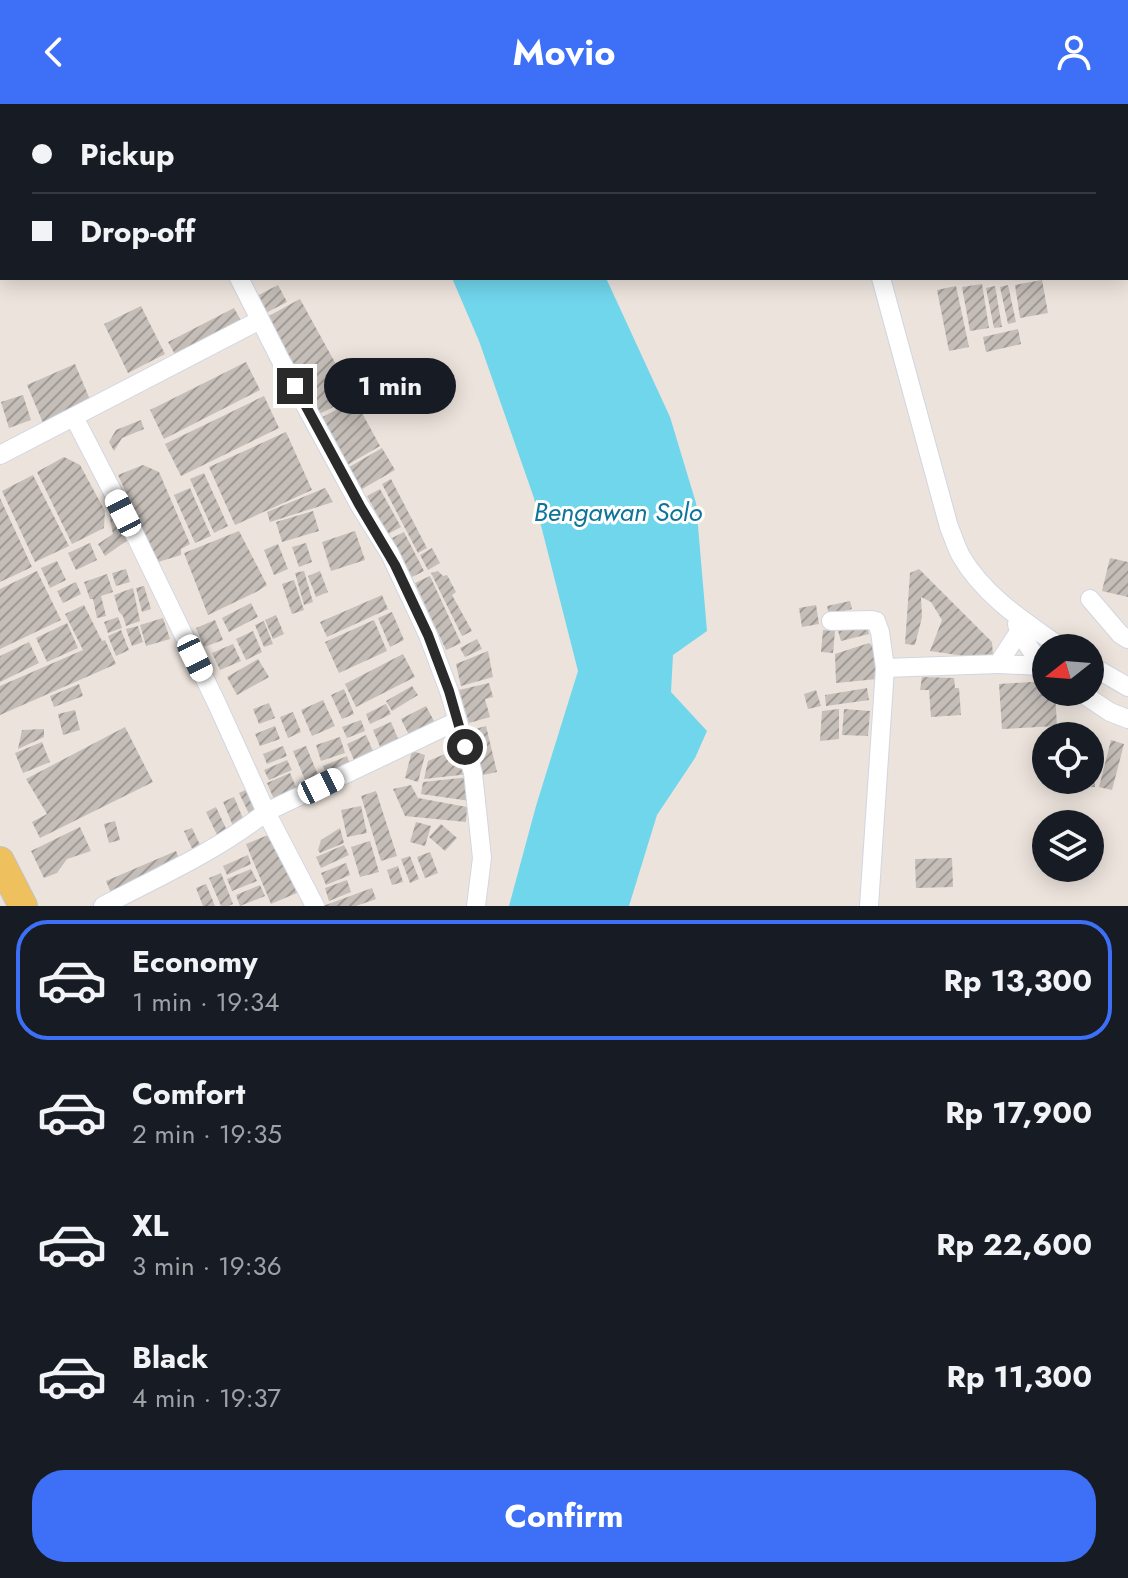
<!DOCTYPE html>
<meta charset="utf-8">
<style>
body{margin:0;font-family:Jost,sans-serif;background:#242831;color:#f1f3f6;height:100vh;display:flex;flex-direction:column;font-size:30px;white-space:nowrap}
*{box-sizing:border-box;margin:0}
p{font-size:26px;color:#9ea1a6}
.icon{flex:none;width:44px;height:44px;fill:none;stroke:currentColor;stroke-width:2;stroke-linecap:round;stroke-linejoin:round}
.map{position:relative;height:802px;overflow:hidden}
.sheet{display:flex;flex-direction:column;background:#171b24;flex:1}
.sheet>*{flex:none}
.top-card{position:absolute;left:0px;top:0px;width:1128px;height:176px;box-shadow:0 4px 20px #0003;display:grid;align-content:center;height:176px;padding:0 32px;background:#171b24}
.needle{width:52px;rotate:253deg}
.buttons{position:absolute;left:1032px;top:530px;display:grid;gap:16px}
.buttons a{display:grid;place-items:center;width:72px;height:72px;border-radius:50%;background:#171b24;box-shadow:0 4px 20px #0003;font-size:40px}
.end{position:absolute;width:36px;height:36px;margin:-18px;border:10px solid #2a2a2a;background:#fff;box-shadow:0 0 0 4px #fff}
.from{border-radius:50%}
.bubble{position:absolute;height:56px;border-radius:28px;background:#171b24;box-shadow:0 4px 20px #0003;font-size:26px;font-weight:700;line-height:56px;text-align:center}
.car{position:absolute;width:24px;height:48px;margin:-24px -12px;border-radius:10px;box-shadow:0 0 6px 2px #0007;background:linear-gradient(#fff 24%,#345 0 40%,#fff 0 76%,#345 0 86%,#fff 0)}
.top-card b{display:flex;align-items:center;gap:28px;height:76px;font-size:30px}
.top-card b+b{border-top:2px solid #363941}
.top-card i{width:20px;height:20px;background:#f1f3f6}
ul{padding:14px 0 0;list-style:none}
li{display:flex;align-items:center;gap:24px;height:120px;margin:0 16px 12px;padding:0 16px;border:4px solid transparent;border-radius:32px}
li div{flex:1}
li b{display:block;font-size:30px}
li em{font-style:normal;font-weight:700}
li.current{border-color:#3d70f7}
li>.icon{width:72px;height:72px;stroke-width:1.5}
.cta{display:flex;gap:16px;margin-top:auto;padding:16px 32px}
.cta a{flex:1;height:92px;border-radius:32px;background:#3d70f7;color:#fff;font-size:32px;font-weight:700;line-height:92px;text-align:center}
header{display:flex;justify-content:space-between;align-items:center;height:104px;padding:0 32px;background:#3d70f7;color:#fff;font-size:36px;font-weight:700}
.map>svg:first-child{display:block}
.water{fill:#70d6ec}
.building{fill:url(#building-hatch)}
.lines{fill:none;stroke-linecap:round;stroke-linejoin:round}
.street-casing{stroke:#d1d6e2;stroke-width:20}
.primary-casing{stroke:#c3c3c3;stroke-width:30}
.street{stroke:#fff;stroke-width:18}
.primary{stroke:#eec05e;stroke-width:28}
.route{stroke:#2a2a2a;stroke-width:10}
.labels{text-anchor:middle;stroke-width:6;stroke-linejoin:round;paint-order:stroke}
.water-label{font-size:26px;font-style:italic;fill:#0f7598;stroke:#fff}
</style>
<header><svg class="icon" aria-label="back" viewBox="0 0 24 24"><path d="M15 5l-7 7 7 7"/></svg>Movio<svg class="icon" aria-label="person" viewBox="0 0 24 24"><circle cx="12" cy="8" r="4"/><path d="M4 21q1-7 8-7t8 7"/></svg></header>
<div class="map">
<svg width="1128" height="802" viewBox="0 0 1128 802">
<defs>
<pattern id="building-hatch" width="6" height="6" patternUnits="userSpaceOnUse" patternTransform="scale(2)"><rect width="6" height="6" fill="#c4bdb8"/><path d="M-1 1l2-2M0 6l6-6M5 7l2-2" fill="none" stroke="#9f9a96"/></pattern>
</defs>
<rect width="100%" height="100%" fill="#ece3dc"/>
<polygon class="water" points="452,174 606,174 670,313 696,399 707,527 673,551 671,588 707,627 695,654 657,711 629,802 509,802 536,702 578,567 534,394 479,237"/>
<g class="building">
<polygon points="1042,176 1048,209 1020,214 1015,181"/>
<polygon points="982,180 989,224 970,227 962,183"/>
<polygon points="278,181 287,198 264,210 255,193"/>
<polygon points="1008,181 1016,218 1008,220 1000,183"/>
<polygon points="956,182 969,243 949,247 937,186"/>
<polygon points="995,182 1002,223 994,224 986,184"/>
<polygon points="300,195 354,293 319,310 265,214"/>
<polygon points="141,202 165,250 128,269 104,220"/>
<polygon points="234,204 243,220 177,254 168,238"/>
<polygon points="1018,225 1021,240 986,248 983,233"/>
<polygon points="246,258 260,286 164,335 150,306"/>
<polygon points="75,260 91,298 43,319 27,281"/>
<polygon points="23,291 31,316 9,324 1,298"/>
<polygon points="264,292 279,324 181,372 165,340"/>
<polygon points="355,296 380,342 342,364 315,317"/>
<polygon points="141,316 144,325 122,334 114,347 109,338 116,326"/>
<polygon points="286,328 312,386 235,421 209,363"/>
<polygon points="382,344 395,366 357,388 344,366"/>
<polygon points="64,353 80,361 105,407 104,424 72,440 37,368"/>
<polygon points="143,361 159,368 190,440 181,445 181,451 158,458 118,371"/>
<polygon points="204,369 228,422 214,429 190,375"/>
<polygon points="33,371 69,442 35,458 2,387"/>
<polygon points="391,375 427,444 418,449 382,380"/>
<polygon points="190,384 211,432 195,439 174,391"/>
<polygon points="325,384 333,398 270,418 267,408"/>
<polygon points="380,385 401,423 388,430 367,392"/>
<polygon points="0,394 32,463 0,478"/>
<polygon points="313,407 319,427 282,438 276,418"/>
<polygon points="115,409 119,426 124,422 132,433 105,452 98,440 113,430 109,410"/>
<polygon points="239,427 267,481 258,487 208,511 184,449"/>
<polygon points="355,427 365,456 331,467 322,438"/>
<polygon points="404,428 424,467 412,473 392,434"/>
<polygon points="90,439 97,456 76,466 68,449"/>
<polygon points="306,439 312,458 299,463 292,443"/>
<polygon points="278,440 288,465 274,471 264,446"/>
<polygon points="432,444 440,459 428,466 420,451"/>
<polygon points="1110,454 1128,458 1128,493 1102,487"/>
<polygon points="57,457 66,476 50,484 41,464"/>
<polygon points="126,465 130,478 116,482 112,469"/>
<polygon points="919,465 992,538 993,552 978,554 930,547 942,516 931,498 921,493 922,513 915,541 905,540 910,469"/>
<polygon points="37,467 61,516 0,545 0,485"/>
<polygon points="304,467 313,498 304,501 295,469"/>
<polygon points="320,467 328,488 316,493 308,472"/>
<polygon points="438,467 443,472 447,471 456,488 452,491 472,527 462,532 431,469"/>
<polygon points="107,470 113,488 101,492 106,512 97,514 93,495 90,495 84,478"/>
<polygon points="430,472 461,539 446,546 415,479"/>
<polygon points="294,476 304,506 292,510 282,480"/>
<polygon points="76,478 81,490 63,499 57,487"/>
<polygon points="144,482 151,505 142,508 136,484"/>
<polygon points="133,484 140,517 126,522 123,512 119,508 114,491"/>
<polygon points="382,491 388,505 327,533 320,518"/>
<polygon points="850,497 852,505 829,511 827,502"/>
<polygon points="251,499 258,513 229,528 222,514"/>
<polygon points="84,501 102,537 105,536 116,560 0,611 0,582 83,546 65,510"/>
<polygon points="816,501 819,520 802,523 799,504"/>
<polygon points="392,508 404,536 390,543 378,514"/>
<polygon points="276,511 284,530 273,535 265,516"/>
<polygon points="118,513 122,524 108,529 104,518"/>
<polygon points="163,514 170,535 146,542 140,521"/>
<polygon points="215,516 223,536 204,543 196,524"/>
<polygon points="374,516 387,547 339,569 325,538"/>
<polygon points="264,517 273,540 264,543 255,521"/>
<polygon points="67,519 78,544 47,558 36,534"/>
<polygon points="866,519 869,530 841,537 838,527"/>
<polygon points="138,522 143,538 132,542 126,525"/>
<polygon points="121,526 129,546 116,552 108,532"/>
<polygon points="823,526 835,527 833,549 821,548"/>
<polygon points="253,527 262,548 246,556 236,535"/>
<polygon points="477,535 482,545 465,553 460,544"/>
<polygon points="29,538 39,559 0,578 0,552"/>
<polygon points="869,539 874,543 877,575 836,579 835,550"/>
<polygon points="233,540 241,557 220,566 212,549"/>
<polygon points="488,547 493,573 461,582 456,560"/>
<polygon points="403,550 415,573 356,603 345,580"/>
<polygon points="258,555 269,573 237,591 227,573"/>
<polygon points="922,573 954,574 955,584 959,584 961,611 931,613 929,586 920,586"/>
<polygon points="1046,577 1046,588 1055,588 1057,622 1002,625 999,580"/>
<polygon points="489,579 493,593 485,595 490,613 469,619 459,586"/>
<polygon points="79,580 83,592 54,603 50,592"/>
<polygon points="412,582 418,591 392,607 386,597"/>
<polygon points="867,584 869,596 826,602 825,591"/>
<polygon points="344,585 354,610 342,615 331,591"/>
<polygon points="816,586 821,602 808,605 804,590"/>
<polygon points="323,596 335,622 312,632 301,606"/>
<polygon points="269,599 275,614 259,620 253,605"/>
<polygon points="386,600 391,610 370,620 366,610"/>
<polygon points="426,602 434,617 409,631 401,615"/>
<polygon points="839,605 839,635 820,637 822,607"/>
<polygon points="844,605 870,607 868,632 842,631"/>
<polygon points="75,606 80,626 63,631 58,610"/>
<polygon points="293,608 301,628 288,634 280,613"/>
<polygon points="361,616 365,627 347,634 342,623"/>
<polygon points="391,618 399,637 381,645 373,626"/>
<polygon points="275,622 280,635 260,642 255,630"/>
<polygon points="486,622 497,668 483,671 471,626"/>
<polygon points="125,623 153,678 40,734 32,718 47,710 26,675"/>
<polygon points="44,625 44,633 18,645 22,626"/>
<polygon points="366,631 373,647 354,656 347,640"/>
<polygon points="340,633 345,649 321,657 316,641"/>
<polygon points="1111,636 1124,640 1112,686 1099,683"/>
<polygon points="42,638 50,658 23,669 15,649"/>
<polygon points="283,642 287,652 267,660 263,650"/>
<polygon points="306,642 321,678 308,683 293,647"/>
<polygon points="462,643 469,670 424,675 428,657"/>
<polygon points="412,647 425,651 418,678 405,674"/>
<polygon points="347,652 352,665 328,675 323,662"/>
<polygon points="1090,654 1093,654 1095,683 1066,684 1066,676 1090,676"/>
<polygon points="287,656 292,666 269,676 264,666"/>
<polygon points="290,669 299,690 276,700 267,679"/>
<polygon points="470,673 470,697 421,690 423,678"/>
<polygon points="411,681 418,694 467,703 466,718 405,712 393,685"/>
<polygon points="250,684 262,709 251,714 239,689"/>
<polygon points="376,687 397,752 381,757 361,692"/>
<polygon points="234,693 245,719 234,724 223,698"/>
<polygon points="361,702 367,729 347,733 341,706"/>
<polygon points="216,703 229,731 219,735 206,708"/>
<polygon points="115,717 120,736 109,739 104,720"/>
<polygon points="416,718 431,722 425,742 410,738"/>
<polygon points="441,720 457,734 445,747 429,733"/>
<polygon points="80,723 91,747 67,755 57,769 44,774 31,747"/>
<polygon points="192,724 202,745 194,749 184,727"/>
<polygon points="340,724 344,739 320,749 318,746 321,736"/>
<polygon points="273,729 299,788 271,800 246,740"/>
<polygon points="370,737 379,768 360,773 351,743"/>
<polygon points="344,741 349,751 321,764 316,753"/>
<polygon points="176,747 181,759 111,789 106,777"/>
<polygon points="430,748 438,769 425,774 417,753"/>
<polygon points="248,751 251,760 227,771 223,762"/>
<polygon points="410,752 419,775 410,779 401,755"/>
<polygon points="952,754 953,783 916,784 915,755"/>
<polygon points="346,759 350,771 326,781 321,769"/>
<polygon points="398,762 403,778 392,781 387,766"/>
<polygon points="251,765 257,777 232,787 227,775"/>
<polygon points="221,769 233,800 228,802 221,802 209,774"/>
<polygon points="347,776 351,788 329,797 325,784"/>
<polygon points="206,780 215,802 203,802 196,784"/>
<polygon points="260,781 265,792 240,802 236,791"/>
<polygon points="372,784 376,795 356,802 323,802"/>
</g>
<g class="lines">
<defs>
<g id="street">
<polyline points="146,0 147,2"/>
<polyline points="697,0 698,2"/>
<polyline points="804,0 806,2"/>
<polyline points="875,0 875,2"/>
<polyline points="1028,0 1029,2"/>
<polyline points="37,2 49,0"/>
<polyline points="1041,2 1062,0"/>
<polyline points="0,8 2,8"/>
<polyline points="1126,139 1128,138"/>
<polyline points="239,174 280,255 360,402 390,450 428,531 449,587 473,669 482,754 476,802"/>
<path d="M881,174L949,423C953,432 956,443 961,452C984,492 1025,518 1062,544"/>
<polyline points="74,313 136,433 217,600 266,708 315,802"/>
<polyline points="0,351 260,216"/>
<polyline points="1090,495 1120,530 1128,535"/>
<polyline points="831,517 872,516 876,517 880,528 885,564"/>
<polyline points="1017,520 1019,528 1042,562 1046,565"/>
<polyline points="998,560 1042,562"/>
<polyline points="1090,561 1128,583"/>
<polyline points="1080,588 1110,608 1128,615"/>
<path d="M103,802C158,773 217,747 266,708L457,617"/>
<polyline points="869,802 885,564 998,560 1019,528"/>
</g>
<polyline id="primary" points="0,757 23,802"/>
</defs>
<use href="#street" class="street-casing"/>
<use href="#primary" class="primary-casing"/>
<use href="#street" class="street"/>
<use href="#primary" class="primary"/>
</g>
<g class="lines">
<polyline class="route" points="295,282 360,402 395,461 428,531 449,587 465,643"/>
</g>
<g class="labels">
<g class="water-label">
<text x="618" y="417">Bengawan Solo</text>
</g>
</g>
</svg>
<div class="buttons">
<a><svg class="needle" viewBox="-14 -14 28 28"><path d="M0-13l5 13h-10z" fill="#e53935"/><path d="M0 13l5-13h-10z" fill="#9ea1a6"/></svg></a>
<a><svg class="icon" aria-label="locate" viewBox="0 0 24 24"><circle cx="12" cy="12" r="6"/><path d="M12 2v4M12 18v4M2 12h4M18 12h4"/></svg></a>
<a><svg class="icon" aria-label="layers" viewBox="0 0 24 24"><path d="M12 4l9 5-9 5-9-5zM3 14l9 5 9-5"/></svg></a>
</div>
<i class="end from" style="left:465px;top:643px"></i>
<i class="end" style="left:295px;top:282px"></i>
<div class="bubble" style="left:324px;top:254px;width:132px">1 min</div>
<i class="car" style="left:123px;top:409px;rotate:333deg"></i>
<i class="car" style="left:195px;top:554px;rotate:154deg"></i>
<i class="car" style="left:321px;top:682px;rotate:64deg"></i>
<div class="top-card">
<b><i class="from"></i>Pickup</b>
<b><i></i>Drop-off</b>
</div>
</div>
<section class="sheet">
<ul>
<li class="current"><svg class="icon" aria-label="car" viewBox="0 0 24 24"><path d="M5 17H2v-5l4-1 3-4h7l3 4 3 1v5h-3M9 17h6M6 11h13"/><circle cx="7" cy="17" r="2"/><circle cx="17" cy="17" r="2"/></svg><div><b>Economy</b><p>1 min · 19:34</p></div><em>Rp 13,300</em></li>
<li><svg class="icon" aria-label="car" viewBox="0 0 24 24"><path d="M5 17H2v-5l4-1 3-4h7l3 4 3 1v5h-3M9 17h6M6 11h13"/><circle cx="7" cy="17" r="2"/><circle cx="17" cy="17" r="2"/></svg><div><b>Comfort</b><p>2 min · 19:35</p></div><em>Rp 17,900</em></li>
<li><svg class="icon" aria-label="car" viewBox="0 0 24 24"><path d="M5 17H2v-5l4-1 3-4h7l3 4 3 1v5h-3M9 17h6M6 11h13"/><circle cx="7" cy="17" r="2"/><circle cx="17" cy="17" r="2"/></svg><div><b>XL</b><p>3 min · 19:36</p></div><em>Rp 22,600</em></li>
<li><svg class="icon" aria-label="car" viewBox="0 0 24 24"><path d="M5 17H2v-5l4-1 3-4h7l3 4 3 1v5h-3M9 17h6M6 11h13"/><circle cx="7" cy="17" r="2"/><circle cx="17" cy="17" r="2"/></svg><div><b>Black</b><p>4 min · 19:37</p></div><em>Rp 11,300</em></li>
</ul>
<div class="cta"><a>Confirm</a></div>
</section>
